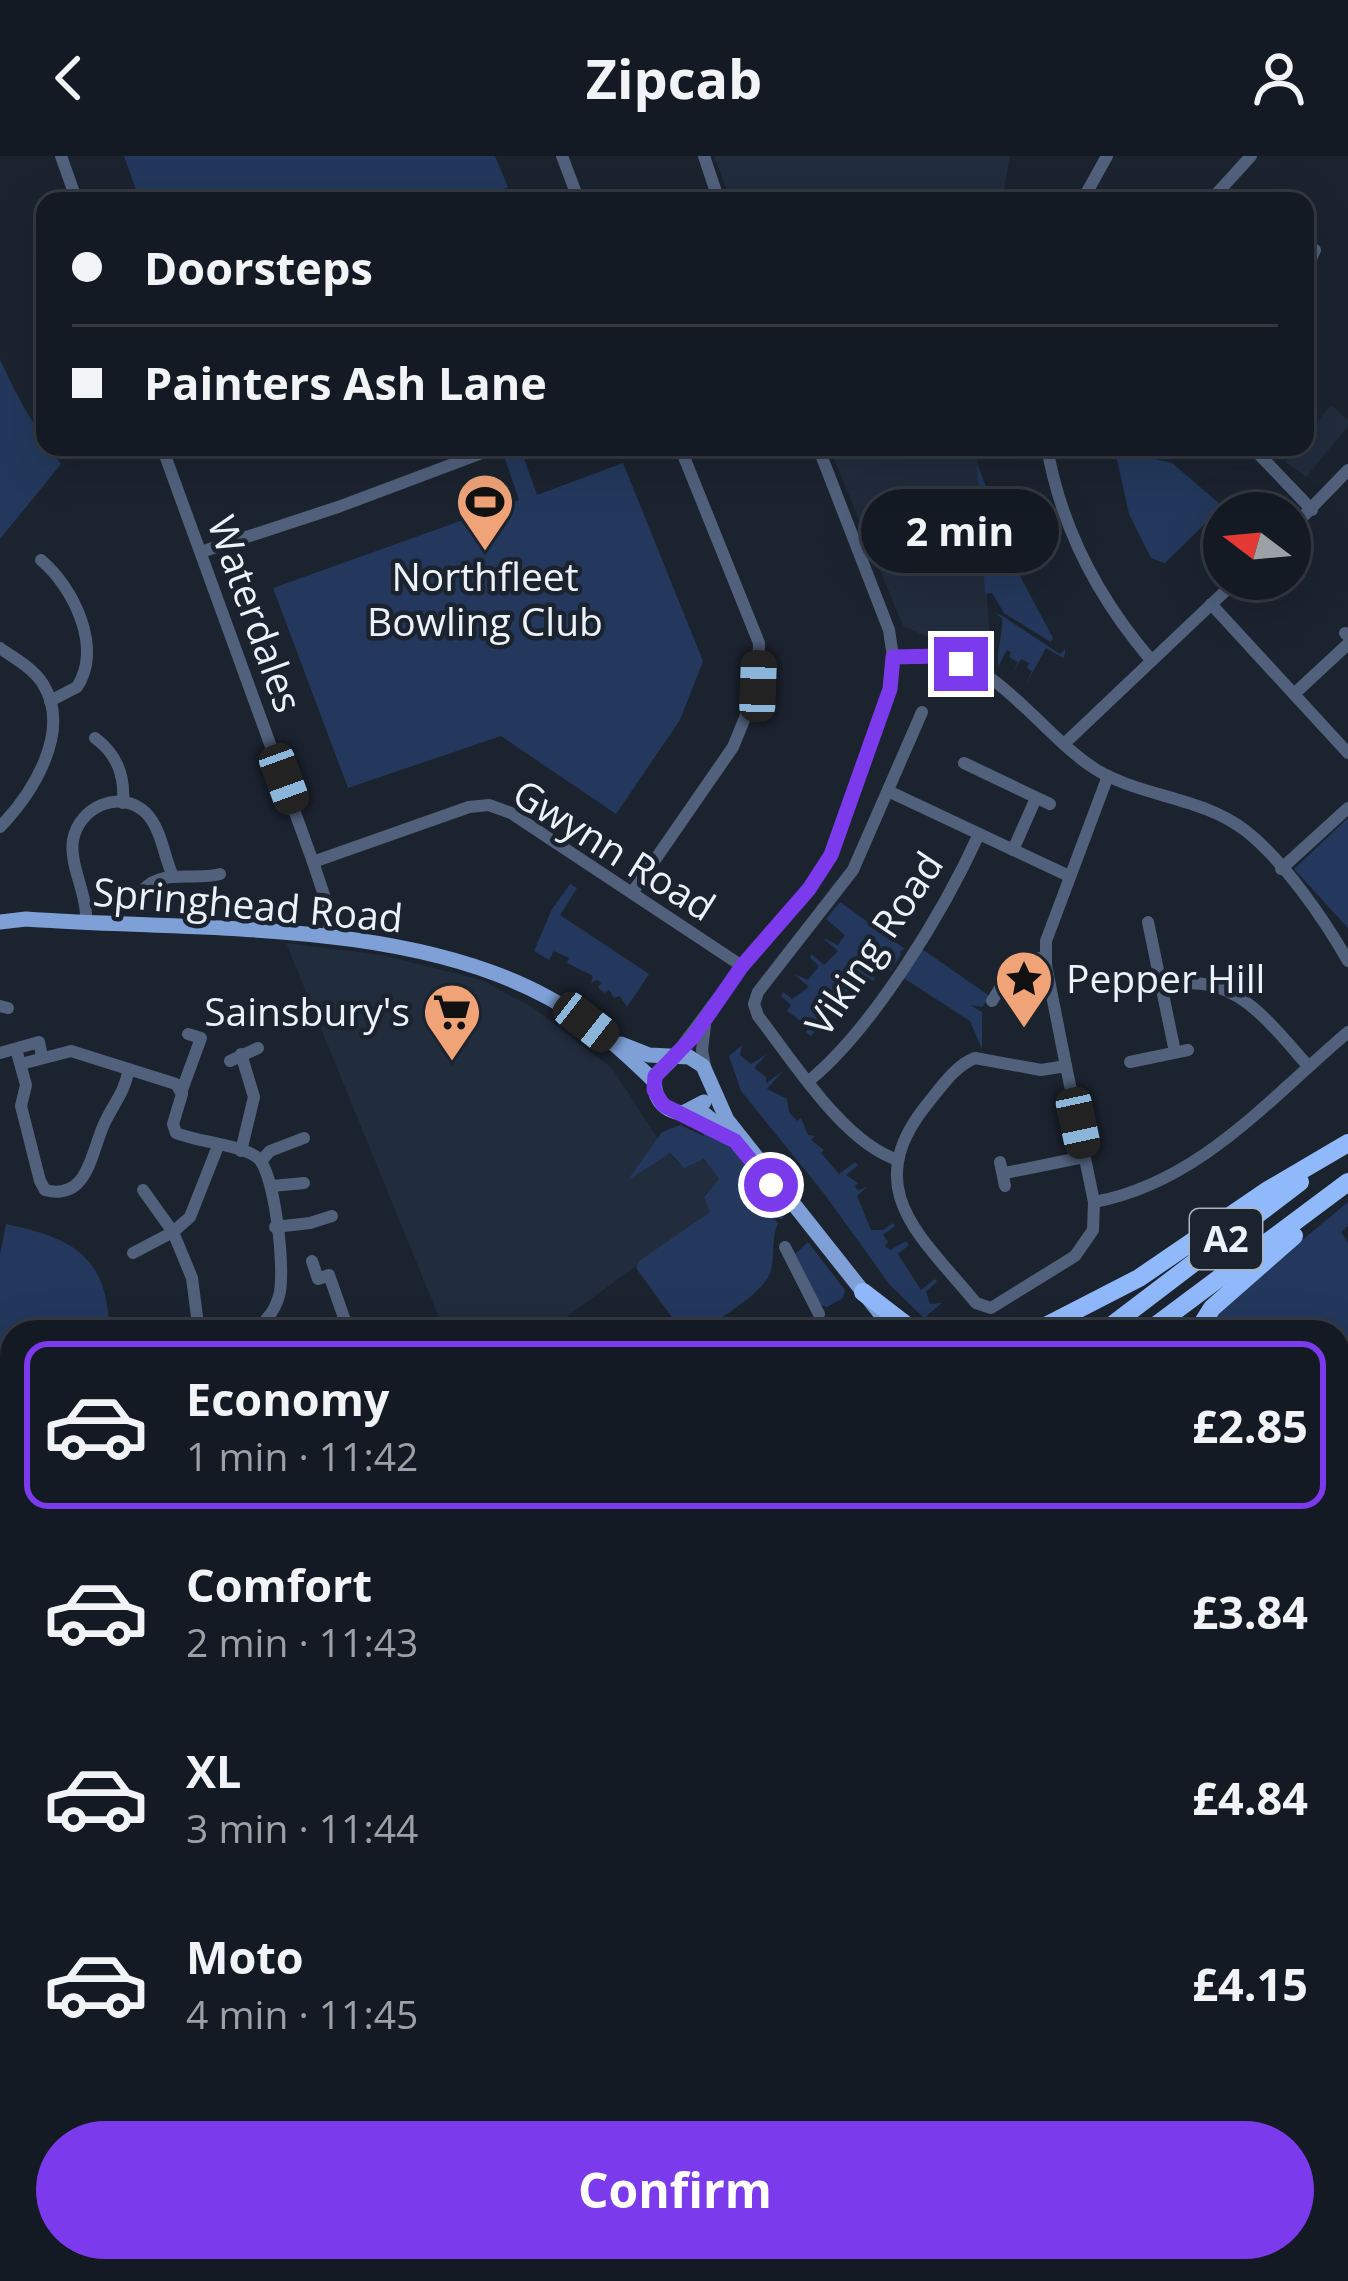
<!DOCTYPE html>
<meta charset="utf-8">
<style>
body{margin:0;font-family:"Open Sans",sans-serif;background:#1d232b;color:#f1f3f6;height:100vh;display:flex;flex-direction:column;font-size:45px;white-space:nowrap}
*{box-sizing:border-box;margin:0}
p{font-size:39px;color:#9da1a6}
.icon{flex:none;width:66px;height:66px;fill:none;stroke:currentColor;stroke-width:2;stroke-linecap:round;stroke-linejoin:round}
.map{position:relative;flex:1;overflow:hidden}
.drawer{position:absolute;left:0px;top:1164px;width:1350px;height:963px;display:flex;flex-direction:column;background:#141a23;border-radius:36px 36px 0 0;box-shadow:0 12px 48px #0002,0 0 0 3px #333841}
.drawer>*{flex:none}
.top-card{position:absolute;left:36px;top:36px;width:1278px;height:264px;border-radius:24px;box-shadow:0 12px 48px #0002,0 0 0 3px #333841;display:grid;align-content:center;height:264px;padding:0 36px;background:#141a23}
.needle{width:78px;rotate:286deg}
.fabs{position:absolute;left:1203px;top:336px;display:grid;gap:24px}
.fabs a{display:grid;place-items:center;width:108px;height:108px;border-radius:50%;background:#141a23;box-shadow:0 12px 48px #0002,0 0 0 3px #333841;font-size:60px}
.end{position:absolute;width:54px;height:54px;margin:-27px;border:15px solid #7c3aed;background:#fff;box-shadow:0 0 0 6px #fff}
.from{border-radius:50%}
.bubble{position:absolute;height:84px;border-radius:42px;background:#141a23;box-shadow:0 12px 48px #0002,0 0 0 3px #333841;font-size:39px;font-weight:700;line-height:84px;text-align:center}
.car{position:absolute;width:36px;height:72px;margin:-36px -18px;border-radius:15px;box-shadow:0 0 9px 3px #0007;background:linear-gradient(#222 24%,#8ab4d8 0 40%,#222 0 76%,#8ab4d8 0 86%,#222 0)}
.top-card b{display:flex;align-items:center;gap:42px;height:114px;font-size:45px}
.top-card b+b{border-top:3px solid #333841}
.top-card i{width:30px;height:30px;background:#f1f3f6}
ul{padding:21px 0 0;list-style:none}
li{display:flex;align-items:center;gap:36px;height:168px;margin:0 24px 18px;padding:0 12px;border:6px solid transparent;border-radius:24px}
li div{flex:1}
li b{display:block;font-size:45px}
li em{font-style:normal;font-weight:700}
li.active{border-color:#7c3aed}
li>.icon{width:108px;height:108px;stroke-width:1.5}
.action{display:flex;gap:24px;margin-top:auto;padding:24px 36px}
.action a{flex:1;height:138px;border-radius:72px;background:#7c3aed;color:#fff;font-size:48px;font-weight:700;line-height:138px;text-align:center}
header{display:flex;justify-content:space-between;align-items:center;height:156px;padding:0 36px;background:#141a23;font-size:54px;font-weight:700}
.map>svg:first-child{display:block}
.built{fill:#212c3d}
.green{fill:#23385c}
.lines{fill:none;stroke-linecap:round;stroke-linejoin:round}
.stream{stroke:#000e37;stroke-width:3}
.river{stroke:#000e37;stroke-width:18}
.minor{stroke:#51617c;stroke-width:12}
.major{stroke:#7ea0d7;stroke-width:15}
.highway{stroke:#90b9fc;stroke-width:18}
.rail{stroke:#d0d6df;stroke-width:3;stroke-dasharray:15 15;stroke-linecap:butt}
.route{stroke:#7c3aed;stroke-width:15}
.labels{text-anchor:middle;stroke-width:9;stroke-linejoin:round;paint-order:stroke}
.shield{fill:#1b232f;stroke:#adb4bd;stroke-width:3}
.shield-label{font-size:36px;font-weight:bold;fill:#ecf2fa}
.poi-label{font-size:39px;fill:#ecf2fa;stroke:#1b232f}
.street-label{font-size:39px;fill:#ecf2fa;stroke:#1b232f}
</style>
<header><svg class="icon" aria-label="back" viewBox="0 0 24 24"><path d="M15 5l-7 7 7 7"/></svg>Zipcab<svg class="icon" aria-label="person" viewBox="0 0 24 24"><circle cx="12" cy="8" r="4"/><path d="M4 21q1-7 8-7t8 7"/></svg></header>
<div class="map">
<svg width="1348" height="2125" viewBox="0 0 1348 2125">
<rect width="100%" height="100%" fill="#1b232f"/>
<g class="built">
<polygon points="714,0 1010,0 1002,45 731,45"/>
<polygon points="1331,249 1348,264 1348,270 1306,321 1285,306 1297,291 1305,291 1305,281"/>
<polygon points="829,291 976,291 992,510 903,470"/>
<polygon points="286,787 382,799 482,824 535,853 612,912 666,995 683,1011 699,1002 708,1007 719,1024 704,1040 711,1055 546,1176 445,1176"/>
</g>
<g class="green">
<polygon points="124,0 495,0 508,31 480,45 140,45"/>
<path d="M0,203C19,246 36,273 61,308L0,383Z"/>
<polygon points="520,291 537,339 623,307 703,505 680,564 616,658 501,580 348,632 273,432 519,344 503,297"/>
<polygon points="1120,294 1172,307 1220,348 1219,354 1165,407 1151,402 1129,358 1116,299"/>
<polygon points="977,307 1020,420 1053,482 1051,486 1004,457 992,437 985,438"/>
<path d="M994,457L1001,459L1060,498L1065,493V498L1063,502L1046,492L1025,530L1032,515L1027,512L1029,507L1021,503L1013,517L1018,506L1009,501L1011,496L1007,494L998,511C997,489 1003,480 1002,462Z"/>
<polygon points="1348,662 1348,772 1294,713"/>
<polygon points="570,728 577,732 560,759 649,818 627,851 620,840 614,842 609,834 605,837 598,832 601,827 597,824 591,827 593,820 567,807 569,802 554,795 549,804 534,795 552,753"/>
<polygon points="840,746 905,793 900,795 901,799 890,815 880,806 876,810 871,807 866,815 875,822 874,825 863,819 843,841 845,844 839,854 832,852 826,859 828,875 820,870 811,880 806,876 809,871 787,855 791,849 781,840 783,836 792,843 809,831 794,818 808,824 819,810 810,802 811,798 824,809 838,795 823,782 838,789 845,779 826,763"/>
<polygon points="922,793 991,841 982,851 970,849 982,856 982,893 970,865 902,821"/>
<polygon points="742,889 740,899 751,908 767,898 754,912 766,921 766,927 783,915 767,933 787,943 789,956 797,965 801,962 808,979 815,980 811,984 824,994 821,997 839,1018 855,1006 858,1009 846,1019 858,1027 855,1030 858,1035 868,1030 857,1040 871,1074 883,1074 893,1067 895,1070 883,1079 888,1086 885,1090 890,1094 906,1085 909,1089 898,1098 921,1134 935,1123 937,1126 926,1135 930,1148 942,1147 924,1162 890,1129 822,1035 741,935 729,900"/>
<path d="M700,968C728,987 771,1024 784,1057L782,1064L768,1055L734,1015L778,1067C771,1083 775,1098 771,1114C766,1136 721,1161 701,1176L689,1171L682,1175L636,1112L639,1105L710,1056L704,1041L719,1023L704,1003L684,1012L670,997L627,1025L662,976L680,969L704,980L703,972L697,971Z"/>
<polygon points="1348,1046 1348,1070 1341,1076 1348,1087 1348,1198 1338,1203 1338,1176 1205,1176 1228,1146"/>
<path d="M6,1068C68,1081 107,1098 109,1170L85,1176H12V1262L0,1276V1099Z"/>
<polygon points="808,1086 845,1134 843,1142 827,1151 820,1149 795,1098"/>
<polygon points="1348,1303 1348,1585 1338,1579 1338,1308"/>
<polygon points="781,2115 1025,2115 1028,2125 782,2125"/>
</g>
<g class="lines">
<polyline class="stream" points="0,1485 12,1484"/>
<polyline class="river" points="0,1703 12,1700"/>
<g class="minor">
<polyline points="61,0 77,45"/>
<polyline points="562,0 579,45"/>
<polyline points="704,0 719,45"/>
<polyline points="1082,45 1107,0"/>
<polyline points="1210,45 1251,0"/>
<polyline points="1305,116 1315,94"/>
<polyline points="162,291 313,706 330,757 328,782"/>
<path d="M1047,291C1061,372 1098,442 1151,504"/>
<polyline points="1252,291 1312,354"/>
<polyline points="1290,374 1348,314"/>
<polyline points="201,396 338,351 498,291"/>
<path d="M41,404C73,431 103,491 77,531L50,545"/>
<polyline points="1211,448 1348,597"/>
<polyline points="1345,477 1348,480"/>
<path d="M0,492C15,503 33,512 43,528C72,575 33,637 0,671"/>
<path d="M893,501C908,500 925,498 939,500C1001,507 1049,588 1102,617C1149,642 1203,642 1246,675C1284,705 1324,763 1348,805"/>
<polyline points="1294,538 1348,488"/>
<path d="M95,582C117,598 125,619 123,647"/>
<polyline points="1064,588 1238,423"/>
<polyline points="964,607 1050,648"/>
<polyline points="888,635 1069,720"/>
<polyline points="1013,694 1036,642"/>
<polyline points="313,706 469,651 489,649 511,657 742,810"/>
<polyline points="1281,713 1348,652"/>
<polyline points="632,737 733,591 758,530 759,487 680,291"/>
<path d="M137,742C156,709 191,726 220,718"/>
<polyline points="1148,766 1175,896"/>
<path d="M86,767C88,738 69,710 73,684C79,651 120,632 146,657C161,672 164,700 172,718"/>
<path d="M1163,832C1230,810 1268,865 1308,910"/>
<path d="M992,845C1007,822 1014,800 1045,802"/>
<polyline points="0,850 8,852"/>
<polyline points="705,870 702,894 706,915"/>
<path d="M16,893L26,929L21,950L40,1025L45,1034C90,1046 91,992 106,964C116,944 124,937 129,913"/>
<polyline points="0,897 39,886 42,900"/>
<polyline points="241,898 254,941 241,995"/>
<polyline points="673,902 742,810 809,733 831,699 890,534 893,501 889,474 818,291"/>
<path d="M975,902L1041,914L1066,910L1094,1046L1093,1074L1075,1100L991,1152L976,1147C920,1079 858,1033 928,947C941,931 956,909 975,902Z"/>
<polyline points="230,905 258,892"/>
<polyline points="1130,906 1188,894"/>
<path d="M21,908L71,895L176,928L182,938L173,968L176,977C198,986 242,989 258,1002C275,1017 286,1117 279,1140C275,1155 264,1168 251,1176"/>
<polyline points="1066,910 1046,809 1046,785 1108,620"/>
<path d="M810,924C874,871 944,755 979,678"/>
<polyline points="182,934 201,882 188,878"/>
<path d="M898,1004C843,986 794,906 758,860L754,848L758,836L853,714L922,556"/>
<polyline points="261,1005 270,995 304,982"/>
<polyline points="1000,1006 1005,1030"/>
<polyline points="1005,1017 1084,1001"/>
<polyline points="272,1030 304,1027"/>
<path d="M1094,1046C1199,1027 1270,942 1348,876"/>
<polyline points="275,1071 310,1067 332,1060"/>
<polyline points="785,1091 819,1158"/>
<polyline points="133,1097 173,1076 143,1034"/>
<polyline points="312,1105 318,1123 329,1119 349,1176"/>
<polyline points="199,1176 192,1122 173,1076 190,1061 218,990"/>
<polyline points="0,1287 12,1273"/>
<polyline points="0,1375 12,1402"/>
<polyline points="1338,1585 1348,1591"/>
</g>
<g class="major">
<path d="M0,766L26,763C189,775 402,762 547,841C587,862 622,894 654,925"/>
<polyline points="621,888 649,899 689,901 703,910 727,964 895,1176"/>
<path d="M673,902L655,920C652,940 662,955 683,957L704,946"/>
<polyline points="697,952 728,977"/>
<polyline points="0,1949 12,1948"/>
<polyline points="0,1966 12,1974"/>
<polyline points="0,2049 12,2043"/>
<polyline points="1029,2115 1032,2125"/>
</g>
<g class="highway">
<polyline points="863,1136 915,1176"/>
<polyline points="1034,1176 1139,1122 1268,1034 1348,987"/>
<polyline points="1103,1176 1300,1026"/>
<polyline points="1147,1176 1348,1026"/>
<polyline points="1197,1176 1212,1152 1294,1080"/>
<polyline points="0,2082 12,2105"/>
<polyline points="0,2107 4,2125"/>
<polyline points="80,2125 85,2115"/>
<polyline points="119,2125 123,2115"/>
</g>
<g class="rail">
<polyline points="1338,1248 1348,1244"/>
<polyline points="0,1573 12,1573"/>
<polyline points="1338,1732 1348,1715"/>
<polyline points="1171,2125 1172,2115"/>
</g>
</g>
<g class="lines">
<polyline class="route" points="771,1029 735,985 663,949 654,934 655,920 693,881 742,810 809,733 831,699 890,533 893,501 940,500 961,508"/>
</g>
<defs>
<symbol id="stadium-pin" viewBox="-11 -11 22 30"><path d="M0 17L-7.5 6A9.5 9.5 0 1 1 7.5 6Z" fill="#efa377" stroke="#1b232f"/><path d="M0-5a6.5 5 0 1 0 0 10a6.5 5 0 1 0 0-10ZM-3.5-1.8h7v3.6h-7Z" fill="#111"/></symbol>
<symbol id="sight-pin" viewBox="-11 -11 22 30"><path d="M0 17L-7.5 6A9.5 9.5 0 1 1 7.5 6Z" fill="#efa377" stroke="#1b232f"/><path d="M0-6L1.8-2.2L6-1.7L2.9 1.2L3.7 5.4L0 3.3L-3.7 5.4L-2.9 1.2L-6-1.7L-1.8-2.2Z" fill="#111"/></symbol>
<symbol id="supermarket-pin" viewBox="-11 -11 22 30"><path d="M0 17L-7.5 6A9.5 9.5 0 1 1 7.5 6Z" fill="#efa377" stroke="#1b232f"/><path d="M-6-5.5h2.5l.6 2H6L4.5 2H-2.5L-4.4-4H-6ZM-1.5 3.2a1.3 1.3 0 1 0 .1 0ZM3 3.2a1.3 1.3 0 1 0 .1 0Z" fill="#111"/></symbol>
</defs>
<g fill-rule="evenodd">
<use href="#stadium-pin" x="452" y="313" width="66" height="90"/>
<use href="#sight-pin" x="991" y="790" width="66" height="90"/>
<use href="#supermarket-pin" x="419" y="823" width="66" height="90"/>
</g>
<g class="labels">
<rect class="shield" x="1190" y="1053" width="72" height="60" rx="9"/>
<g class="shield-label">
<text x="1226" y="1096">A2</text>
</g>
<g class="poi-label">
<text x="485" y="435">Northfleet<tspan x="485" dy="45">Bowling Club</tspan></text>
<text x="1066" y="837" text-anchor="start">Pepper Hill</text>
<text x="410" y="870" text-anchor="end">Sainsbury's</text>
</g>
<g class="street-label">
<text transform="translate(255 458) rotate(70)" y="14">Waterdales</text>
<text transform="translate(614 694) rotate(32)" y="14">Gwynn Road</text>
<text transform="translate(248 749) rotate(5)" y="14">Springhead Road</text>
<text transform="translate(874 788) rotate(-56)" y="14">Viking Road</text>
</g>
</g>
</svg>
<div class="fabs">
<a><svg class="needle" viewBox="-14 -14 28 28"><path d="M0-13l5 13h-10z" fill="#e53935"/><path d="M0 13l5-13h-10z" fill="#9da1a6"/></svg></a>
</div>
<i class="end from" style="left:771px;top:1029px"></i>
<i class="end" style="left:961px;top:508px"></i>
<div class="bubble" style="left:861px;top:333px;width:198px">2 min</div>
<i class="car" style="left:758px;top:530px;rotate:2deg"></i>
<i class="car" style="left:284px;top:623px;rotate:160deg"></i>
<i class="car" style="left:586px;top:866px;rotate:128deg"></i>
<i class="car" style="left:1078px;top:967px;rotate:168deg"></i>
<div class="top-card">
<b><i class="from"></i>Doorsteps</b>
<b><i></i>Painters Ash Lane</b>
</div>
<section class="drawer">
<ul>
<li class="active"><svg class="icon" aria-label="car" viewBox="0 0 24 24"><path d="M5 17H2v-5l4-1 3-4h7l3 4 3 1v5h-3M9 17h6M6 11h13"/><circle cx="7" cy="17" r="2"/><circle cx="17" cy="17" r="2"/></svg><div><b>Economy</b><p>1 min · 11:42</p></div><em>£2.85</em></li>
<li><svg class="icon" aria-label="car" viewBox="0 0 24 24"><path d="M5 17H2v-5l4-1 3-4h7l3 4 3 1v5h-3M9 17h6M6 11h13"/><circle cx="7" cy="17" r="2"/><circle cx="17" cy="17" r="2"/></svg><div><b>Comfort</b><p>2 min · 11:43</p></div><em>£3.84</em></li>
<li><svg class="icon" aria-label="car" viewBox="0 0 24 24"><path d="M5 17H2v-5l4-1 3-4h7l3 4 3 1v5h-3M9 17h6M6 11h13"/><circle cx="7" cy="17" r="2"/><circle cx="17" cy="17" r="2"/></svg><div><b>XL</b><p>3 min · 11:44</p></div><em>£4.84</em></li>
<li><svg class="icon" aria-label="car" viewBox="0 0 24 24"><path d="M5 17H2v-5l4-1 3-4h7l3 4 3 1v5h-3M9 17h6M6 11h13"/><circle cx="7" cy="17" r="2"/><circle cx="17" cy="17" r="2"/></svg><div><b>Moto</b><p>4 min · 11:45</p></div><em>£4.15</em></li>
</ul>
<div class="action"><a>Confirm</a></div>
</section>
</div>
